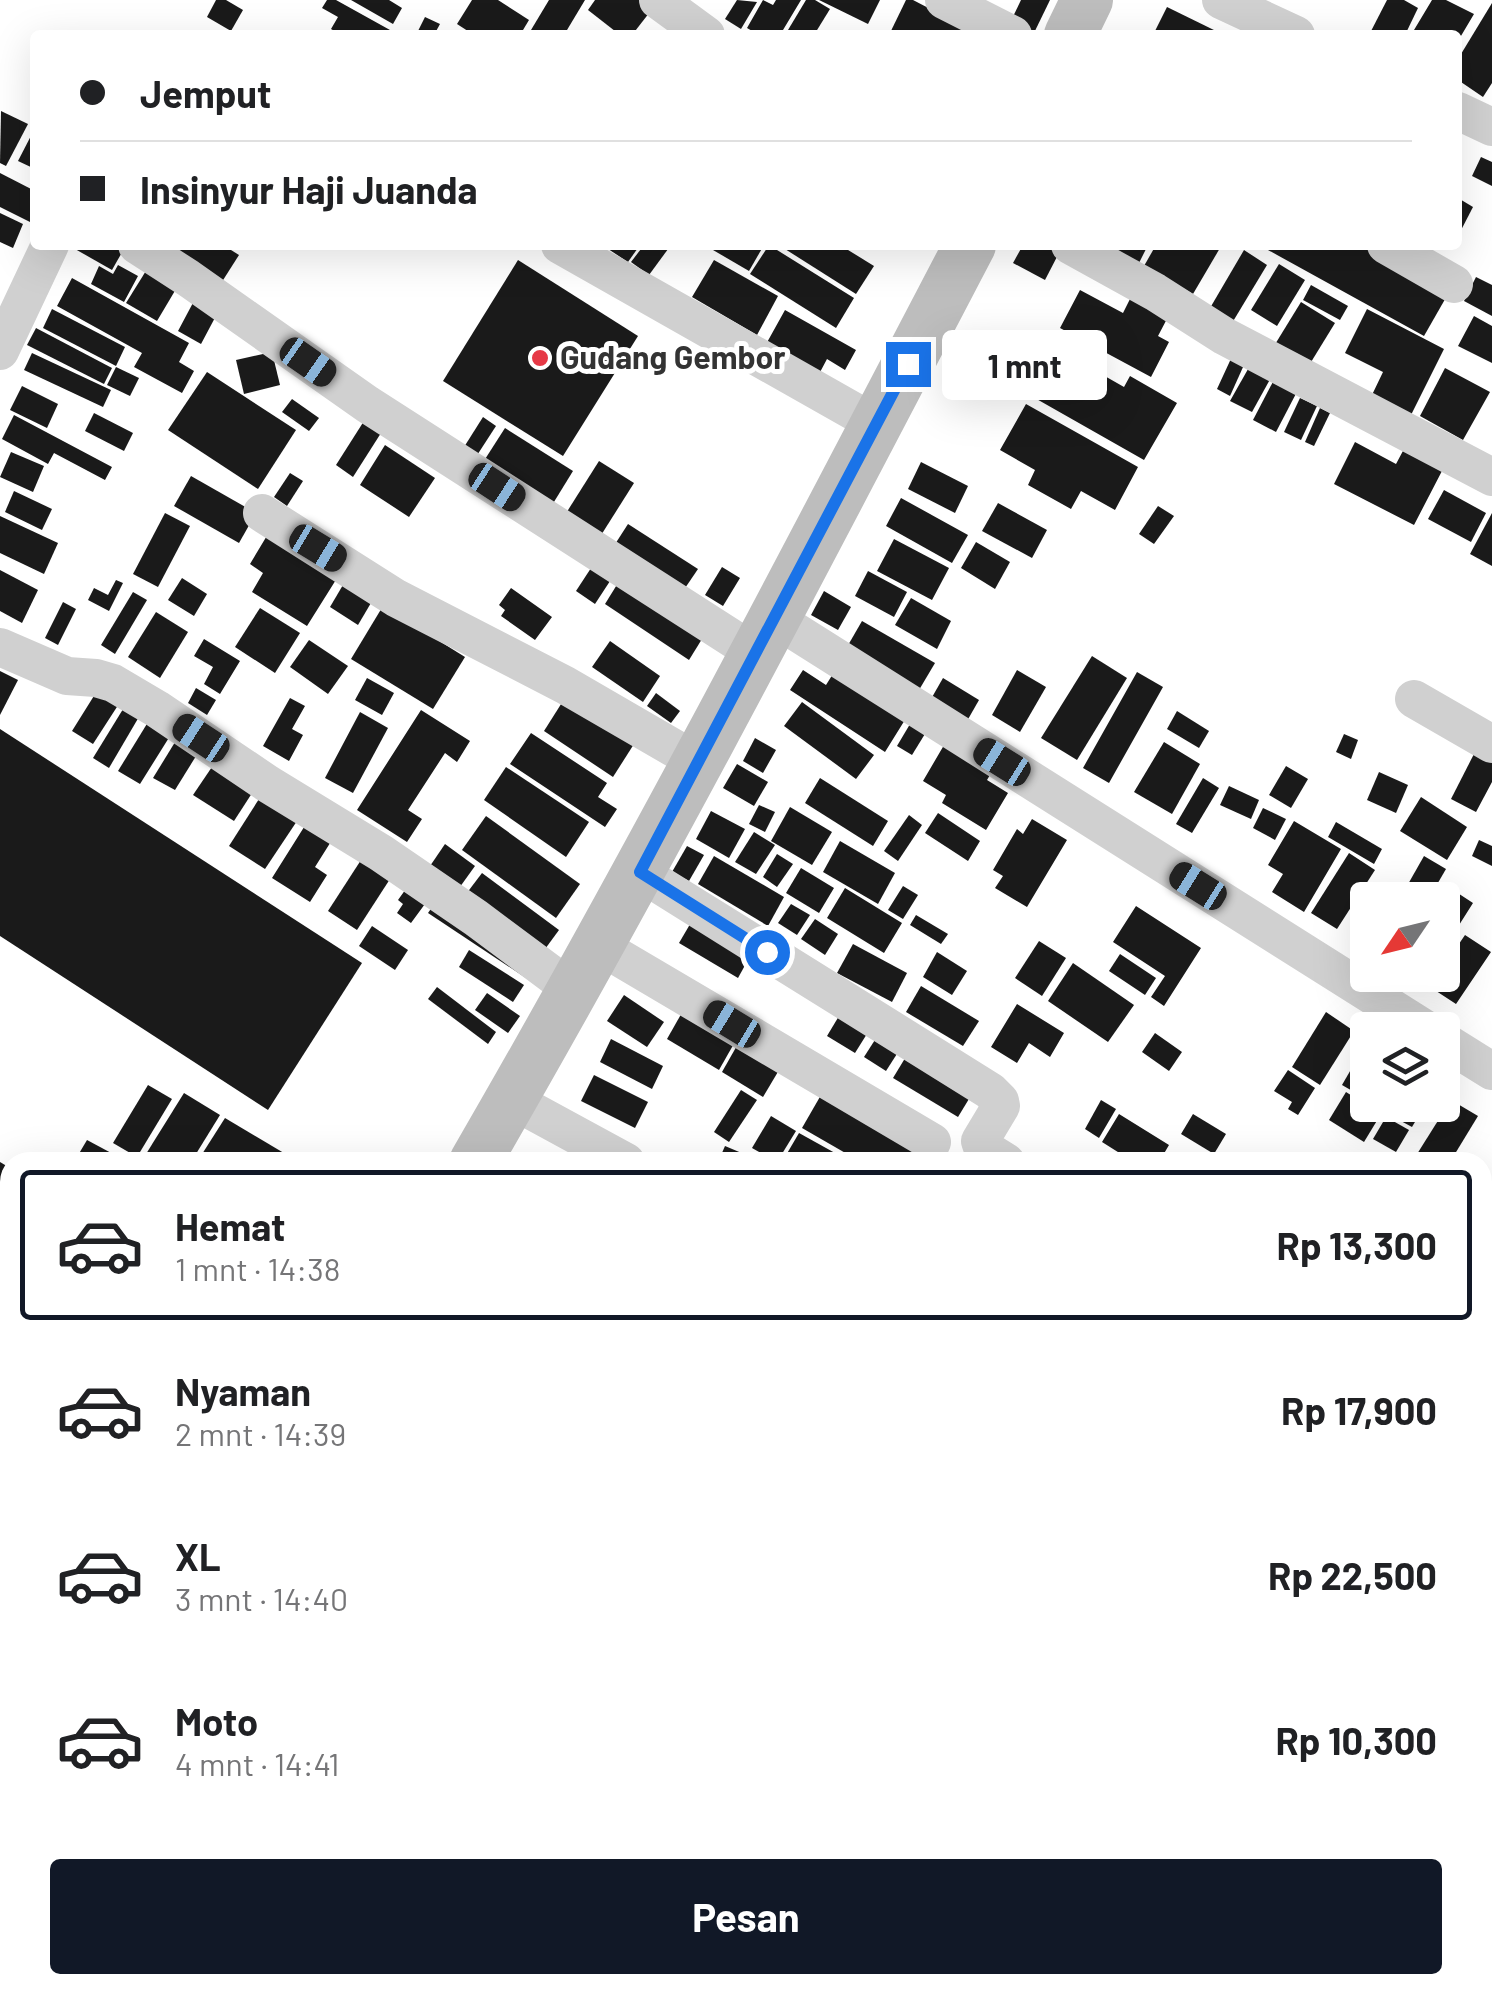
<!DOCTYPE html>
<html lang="id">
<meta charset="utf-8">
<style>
body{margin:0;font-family:Barlow,sans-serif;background:#f6f6f6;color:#202124;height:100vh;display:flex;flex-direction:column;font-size:38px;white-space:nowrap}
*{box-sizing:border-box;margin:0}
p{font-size:32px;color:#757577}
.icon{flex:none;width:55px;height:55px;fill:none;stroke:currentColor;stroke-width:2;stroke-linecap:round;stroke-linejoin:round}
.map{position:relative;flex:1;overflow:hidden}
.sheet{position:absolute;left:0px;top:1152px;width:1492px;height:842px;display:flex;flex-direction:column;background:#fff;border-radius:30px 30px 0 0;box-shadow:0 10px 40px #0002}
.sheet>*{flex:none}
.top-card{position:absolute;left:30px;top:30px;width:1432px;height:220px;border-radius:10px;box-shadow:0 10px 40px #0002;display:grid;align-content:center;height:220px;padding:0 50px;background:#fff}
.needle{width:65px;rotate:235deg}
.buttons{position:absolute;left:1350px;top:882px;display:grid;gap:20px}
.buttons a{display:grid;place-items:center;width:110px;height:110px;border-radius:10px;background:#fff;box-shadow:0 10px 40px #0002;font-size:50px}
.end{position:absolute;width:45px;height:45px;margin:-22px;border:12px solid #1a73e8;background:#fff;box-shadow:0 0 0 5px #fff}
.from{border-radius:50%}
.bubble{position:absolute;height:70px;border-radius:10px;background:#fff;box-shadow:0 10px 40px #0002;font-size:32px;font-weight:700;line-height:70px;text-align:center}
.car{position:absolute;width:30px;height:60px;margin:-30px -15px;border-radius:12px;box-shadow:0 0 8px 2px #0007;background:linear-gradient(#222 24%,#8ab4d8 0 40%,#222 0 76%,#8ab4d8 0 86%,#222 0)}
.top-card b{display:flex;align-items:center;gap:35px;height:95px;font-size:38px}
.top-card b+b{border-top:2px solid #e0e0e0}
.top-card i{width:25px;height:25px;background:#202124}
ul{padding:18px 0 0;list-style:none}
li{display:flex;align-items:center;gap:30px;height:150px;margin:0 20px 15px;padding:0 30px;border:5px solid transparent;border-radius:10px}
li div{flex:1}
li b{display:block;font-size:38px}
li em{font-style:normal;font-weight:700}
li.on{border-color:#111827}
li>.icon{width:90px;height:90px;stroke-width:1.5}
.primary-button{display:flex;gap:20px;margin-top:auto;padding:20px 50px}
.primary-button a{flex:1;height:115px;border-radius:10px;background:#111827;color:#fff;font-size:40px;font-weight:700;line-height:115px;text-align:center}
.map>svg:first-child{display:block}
.building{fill:#1a1a1a}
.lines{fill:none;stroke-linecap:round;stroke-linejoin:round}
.street{stroke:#d0d0d0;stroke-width:38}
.secondary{stroke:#bdbdbd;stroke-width:52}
.route{stroke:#1a73e8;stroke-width:12}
.poi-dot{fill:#e63946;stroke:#fff;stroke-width:4}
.labels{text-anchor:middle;stroke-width:10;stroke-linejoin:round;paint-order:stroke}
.poi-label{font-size:32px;font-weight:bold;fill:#333;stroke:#fff;text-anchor:start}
</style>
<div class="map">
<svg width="1492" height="1993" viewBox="0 0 1492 1993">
<rect width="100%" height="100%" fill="#fff"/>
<g class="building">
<polygon points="216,0 226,0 243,10 231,31 207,17"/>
<polygon points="327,0 336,0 390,30 387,35 341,35 331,29 338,17 322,8"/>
<polygon points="351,0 389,0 402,8 393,24"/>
<polygon points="472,0 498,0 529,20 520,35 474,35 457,24"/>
<polygon points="549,0 585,0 564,35 539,35 531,30"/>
<polygon points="595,0 643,0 653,8 632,35 620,35 588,10"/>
<polygon points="737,0 757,2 741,29 725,19"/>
<polygon points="763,0 773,5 776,0 801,0 780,35 759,35 747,28"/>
<polygon points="806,0 815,0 830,9 814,35 785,35"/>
<polygon points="819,0 880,0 868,24"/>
<polygon points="906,0 913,0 965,27 961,35 889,35"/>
<polygon points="1021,0 1050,0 1033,35 1009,25"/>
<polygon points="1387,0 1404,0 1418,8 1405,35 1369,35"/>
<polygon points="1432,0 1446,0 1474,14 1458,41 1458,35 1411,35"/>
<polygon points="1492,3 1492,83 1483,97 1458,80 1458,59"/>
<polygon points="1167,7 1218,32 1217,35 1153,35"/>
<polygon points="425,17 440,24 434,35 416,35"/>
<polygon points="1,111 28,124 6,166 0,163"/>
<polygon points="35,128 35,169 18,161"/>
<polygon points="1481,157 1492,162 1492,186 1472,176"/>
<polygon points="0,173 35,191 35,212 30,222 0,207"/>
<polygon points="1458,198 1473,207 1458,236"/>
<polygon points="0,213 23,224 13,248 0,242"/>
<polygon points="68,245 122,245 125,247 112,270"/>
<polygon points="152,245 223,245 239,255 218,288"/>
<polygon points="602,245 640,245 628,262"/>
<polygon points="644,245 671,245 649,275 631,262"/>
<polygon points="716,245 764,245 749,271 713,250"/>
<polygon points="769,245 854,298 836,328 750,274"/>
<polygon points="788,245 840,245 874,266 856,294 785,249"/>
<polygon points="1023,245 1049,245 1060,251 1045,280 1013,263"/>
<polygon points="1112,245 1148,245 1135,271 1107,256"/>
<polygon points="1156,245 1215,245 1220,248 1193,294 1144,266"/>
<polygon points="1259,245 1359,245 1448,294 1424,336"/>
<polygon points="1244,250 1267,265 1226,333 1203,320"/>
<polygon points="518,260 638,336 563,456 443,381"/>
<polygon points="714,260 778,296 757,335 692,297"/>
<polygon points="1279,264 1305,280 1277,326 1251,310"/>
<polygon points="118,265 138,276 124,302 91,284 99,266 113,274"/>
<polygon points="149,266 179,284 157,321 126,303"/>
<polygon points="1476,277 1492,285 1492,316 1464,301"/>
<polygon points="72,278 189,343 179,362 194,371 182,393 134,367 142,353 57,306"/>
<polygon points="1311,285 1348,306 1340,320 1303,300"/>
<polygon points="1080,290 1123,313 1132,295 1169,315 1158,336 1169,342 1151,377 1060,328"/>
<polygon points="195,299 218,312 201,344 178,331"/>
<polygon points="1301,302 1335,323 1308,367 1274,346"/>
<polygon points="52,309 125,347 116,366 43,328"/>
<polygon points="1367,309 1444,349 1410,417 1371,397 1383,372 1345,353"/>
<polygon points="785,310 856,350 845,370 827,359 818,376 765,346"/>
<polygon points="1474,316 1492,326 1492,363 1458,346"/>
<polygon points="36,328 112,368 104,384 27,345"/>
<polygon points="1052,346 1124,387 1130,376 1177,403 1144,460 1026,393"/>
<polygon points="1235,350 1248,356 1230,396 1217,389"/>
<polygon points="272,352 280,385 244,394 236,360"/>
<polygon points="32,353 111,390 103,407 24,370"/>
<polygon points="1252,362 1273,374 1252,412 1230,401"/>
<polygon points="116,367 139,378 130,396 107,385"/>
<polygon points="1445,368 1490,392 1463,440 1420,416"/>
<polygon points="207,372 296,430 258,489 168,430"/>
<polygon points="1277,374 1300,386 1276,432 1253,420"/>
<polygon points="22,386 58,404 47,428 10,410"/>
<polygon points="1300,398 1317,406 1301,440 1284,432"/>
<polygon points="292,399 319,418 309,431 282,412"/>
<polygon points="1026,404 1138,467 1115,510 1081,491 1071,509 1028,485 1035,470 1000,450"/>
<polygon points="1320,408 1330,413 1314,446 1305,442"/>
<polygon points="94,413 133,433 124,451 85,431"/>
<polygon points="14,415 112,467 105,480 54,453 48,464 2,439"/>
<polygon points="483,417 496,426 472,463 459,455"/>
<polygon points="364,421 381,433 353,477 336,465"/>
<polygon points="505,428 573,471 549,510 480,467"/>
<polygon points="1355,442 1396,464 1404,449 1443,469 1414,525 1334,484"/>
<polygon points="385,445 435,478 409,517 360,485"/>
<polygon points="11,452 44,466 33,492 0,477"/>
<polygon points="599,461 634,483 598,540 563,518"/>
<polygon points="921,462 968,486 955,513 908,489"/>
<polygon points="290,473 303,481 287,506 274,497"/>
<polygon points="191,476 256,513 239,543 174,506"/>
<polygon points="1444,490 1486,513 1471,542 1428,519"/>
<polygon points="14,491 52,509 42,530 5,512"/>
<polygon points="901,498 968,535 952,563 886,526"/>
<polygon points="998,503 1047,530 1032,558 982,531"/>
<polygon points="1158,506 1174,516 1154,544 1139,534"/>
<polygon points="165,513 190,526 158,587 133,574"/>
<polygon points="1492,513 1492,566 1470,554"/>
<polygon points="0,516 58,543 44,574 0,553"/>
<polygon points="274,524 344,567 307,626 252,592 263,573 250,564"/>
<polygon points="628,524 698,569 679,597 610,552"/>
<polygon points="894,539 949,568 932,600 877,571"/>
<polygon points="976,542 1010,562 995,589 961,568"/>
<polygon points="593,565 612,578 595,604 576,591"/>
<polygon points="722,567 740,578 723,606 705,595"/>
<polygon points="0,570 38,590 22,623 0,611"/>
<polygon points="868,571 907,592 894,617 855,596"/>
<polygon points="350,573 378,591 358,625 330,607"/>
<polygon points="182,578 207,594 194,616 168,600"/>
<polygon points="116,580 123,583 109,611 88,600 94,588 108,595"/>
<polygon points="618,583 702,639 689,660 605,604"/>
<polygon points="511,588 552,617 535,640 501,616 505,610 499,605"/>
<polygon points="824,591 851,607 838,630 811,615"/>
<polygon points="133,592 147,600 115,654 101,645"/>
<polygon points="911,598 951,621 937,649 895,625"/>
<polygon points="63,602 76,609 58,645 45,638"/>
<polygon points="383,606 465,657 433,709 351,659"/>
<polygon points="260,608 300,633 275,673 235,647"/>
<polygon points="156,612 188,632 160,678 128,657"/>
<polygon points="862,621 935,663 919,690 847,647"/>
<polygon points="204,639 240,661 220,694 204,684 213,667 194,656"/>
<polygon points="309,640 348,666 328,694 290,667"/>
<polygon points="610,641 660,676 643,702 592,667"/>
<polygon points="1092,656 1127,678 1077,760 1041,738"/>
<polygon points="836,669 908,715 885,752 790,690 803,670 826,685"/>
<polygon points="1017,670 1046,687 1020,732 992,715"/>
<polygon points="0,671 18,680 0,715"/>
<polygon points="1137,672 1163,687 1109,783 1083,768"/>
<polygon points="367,678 394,693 382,715 355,700"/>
<polygon points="943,678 979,700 967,721 931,699"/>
<polygon points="102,683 124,696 93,744 72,731"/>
<polygon points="196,688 216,700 207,715 188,703"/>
<polygon points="656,693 680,711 671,723 647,706"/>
<polygon points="290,698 305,706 292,729 303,735 289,761 263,746"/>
<polygon points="128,701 143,710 109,768 93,758"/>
<polygon points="563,701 641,733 613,777 544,731"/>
<polygon points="802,702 874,755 856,779 784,726"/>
<polygon points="421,710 470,741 457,762 445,753 408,810 422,819 407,842 357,810"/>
<polygon points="1177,711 1209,731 1199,748 1167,729"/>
<polygon points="360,712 388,728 353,793 325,778"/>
<polygon points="153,714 175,728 140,784 118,771"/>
<polygon points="913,719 928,729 912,755 897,746"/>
<polygon points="0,729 362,963 268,1110 0,936"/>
<polygon points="531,733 607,783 598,797 617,809 605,827 510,764"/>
<polygon points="180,734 201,748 175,790 153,778"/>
<polygon points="1344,734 1358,740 1351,759 1336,752"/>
<polygon points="755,738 776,750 763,773 743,761"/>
<polygon points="947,740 994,768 987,780 1008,793 986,830 942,803 946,795 923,781"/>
<polygon points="1164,742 1200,764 1172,814 1134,792"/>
<polygon points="1476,750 1492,759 1492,782 1476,812 1451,799"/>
<polygon points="218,758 258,784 234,821 193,795"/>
<polygon points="737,764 768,782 754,806 723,788"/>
<polygon points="1286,766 1308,779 1291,808 1269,795"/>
<polygon points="506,767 589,822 566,857 484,800"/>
<polygon points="1379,772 1408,785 1396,813 1367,800"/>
<polygon points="820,778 888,821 873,846 805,803"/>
<polygon points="1203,778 1219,788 1192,833 1176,824"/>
<polygon points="1229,786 1259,800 1251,819 1220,805"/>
<polygon points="266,788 303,812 265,869 229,846"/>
<polygon points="1421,797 1467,827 1447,860 1400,831"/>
<polygon points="759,805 775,812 765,832 749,824"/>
<polygon points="790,807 832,832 812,865 771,841"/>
<polygon points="1263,808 1286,819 1275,840 1253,828"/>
<polygon points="711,811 745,829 729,858 696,839"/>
<polygon points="938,813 980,841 968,861 925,833"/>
<polygon points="909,815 922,825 898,861 884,851"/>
<polygon points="311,816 337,832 315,867 327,875 310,902 272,878"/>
<polygon points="486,816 580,884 556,918 462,850"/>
<polygon points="1032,819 1067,840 1027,907 995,888 1003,876 993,870 1017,829 1023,834"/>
<polygon points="1294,821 1341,849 1304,912 1272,892 1283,874 1268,865"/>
<polygon points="1336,822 1382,849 1374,864 1328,837"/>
<polygon points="754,832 775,845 756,874 735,862"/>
<polygon points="1479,840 1492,846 1492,866 1472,856"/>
<polygon points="840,841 895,873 878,904 823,872"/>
<polygon points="445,844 475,866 457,891 428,869"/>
<polygon points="687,846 704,855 689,881 672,872"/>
<polygon points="1349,853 1375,870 1337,929 1311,913"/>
<polygon points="777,854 793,864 777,887 763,877"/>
<polygon points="714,856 784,897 768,926 698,884"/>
<polygon points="1424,856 1446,869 1428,900 1399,900"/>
<polygon points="361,860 390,879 357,930 328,911"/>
<polygon points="801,868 834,888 819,913 786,893"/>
<polygon points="482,873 559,930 537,960 460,902"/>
<polygon points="413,879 433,893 411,923 397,913 403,904 398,900"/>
<polygon points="903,886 918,895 903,919 888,910"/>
<polygon points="1447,886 1473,903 1442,952 1442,900 1438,900"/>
<polygon points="845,888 902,923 884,953 827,918"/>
<polygon points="437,900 526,978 428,913"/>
<polygon points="791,904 810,915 797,935 778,923"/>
<polygon points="1136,906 1201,948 1164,1006 1151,997 1165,976 1113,942"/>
<polygon points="696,914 754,949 738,978 679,943"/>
<polygon points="916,915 948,934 941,944 910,925"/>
<polygon points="815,919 838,934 825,955 801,939"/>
<polygon points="372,926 408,950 395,970 359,946"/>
<polygon points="1465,935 1491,952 1456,1004 1430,987 1438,975 1442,975 1442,969"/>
<polygon points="1039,941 1066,958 1042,996 1015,978"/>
<polygon points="853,944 907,973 892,1002 837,973"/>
<polygon points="469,950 524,985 513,1002 459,967"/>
<polygon points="937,952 967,971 952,995 923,977"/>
<polygon points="1120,954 1156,978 1145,995 1109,971"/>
<polygon points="1073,963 1134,1005 1108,1042 1048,1001"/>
<polygon points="921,986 979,1021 963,1046 906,1012"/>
<polygon points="437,987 496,1032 488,1044 428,999"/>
<polygon points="487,993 520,1016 508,1033 475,1010"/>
<polygon points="624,995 664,1022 647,1047 607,1021"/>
<polygon points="688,1002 740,1033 719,1070 667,1039"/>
<polygon points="1017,1004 1064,1033 1050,1057 1029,1043 1017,1063 991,1047"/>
<polygon points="842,1011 870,1029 855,1053 827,1036"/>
<polygon points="1326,1012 1354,1031 1320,1085 1292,1067"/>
<polygon points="880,1032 902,1046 886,1071 864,1057"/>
<polygon points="1155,1033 1182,1052 1169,1071 1142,1052"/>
<polygon points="743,1035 785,1060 763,1097 722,1072"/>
<polygon points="611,1039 663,1066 652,1089 600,1062"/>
<polygon points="1368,1040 1368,1100 1342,1085"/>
<polygon points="910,1050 975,1089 958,1117 893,1078"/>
<polygon points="1288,1070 1315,1088 1298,1115 1288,1109 1292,1102 1274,1091"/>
<polygon points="594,1075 648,1102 635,1128 581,1101"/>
<polygon points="148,1085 172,1099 137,1157 113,1143"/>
<polygon points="741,1090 757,1100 729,1142 714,1132"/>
<polygon points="1346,1092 1381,1114 1364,1142 1329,1120"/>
<polygon points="184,1093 220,1115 191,1162 141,1162"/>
<polygon points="821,1095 936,1162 861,1162 802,1128"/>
<polygon points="1101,1100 1116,1109 1099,1138 1085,1129"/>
<polygon points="1451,1100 1478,1116 1450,1162 1412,1162"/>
<polygon points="1391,1105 1425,1105 1412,1127 1386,1113"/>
<polygon points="1119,1114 1169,1145 1159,1162 1127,1162 1129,1159 1102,1142"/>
<polygon points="1193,1114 1226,1134 1214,1154 1181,1134"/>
<polygon points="771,1116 796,1131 777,1162 752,1148"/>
<polygon points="1386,1117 1409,1130 1396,1152 1373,1139"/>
<polygon points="225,1118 299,1162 197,1162"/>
<polygon points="799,1133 844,1158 841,1162 782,1162"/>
<polygon points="87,1140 128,1162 74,1162"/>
<polygon points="725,1146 744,1154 740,1162 718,1162"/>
<polygon points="0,1162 10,1168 10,1230 0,1224"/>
<polygon points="10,1271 10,1323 0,1318 0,1290"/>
<polygon points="0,1322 10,1328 10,1351 0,1370"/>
<polygon points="1492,1355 1492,1419 1482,1413 1482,1371"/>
<polygon points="0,1390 10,1398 10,1442 0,1458"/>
<polygon points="10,1575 10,1628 0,1621 0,1590"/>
<polygon points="3,1966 10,1970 10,1985 36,1985 50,1993 0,1993 0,1970"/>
<polygon points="170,1985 221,1985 211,1993 170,1993 166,1988"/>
<polygon points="242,1985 302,1985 312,1993 252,1993"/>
<polygon points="413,1985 474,1985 469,1993 429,1993"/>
<polygon points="636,1985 685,1985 680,1993 649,1993"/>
<polygon points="967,1985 1016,1985 1012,1993 983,1993"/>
<polygon points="1028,1985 1067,1985 1063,1993 1025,1993"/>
<polygon points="1129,1985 1169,1985 1166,1993 1125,1993"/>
<polygon points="1178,1985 1230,1985 1227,1993 1174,1993"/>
<polygon points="1268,1985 1306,1985 1323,1993 1264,1993"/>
</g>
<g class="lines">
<g class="street">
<polyline points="658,0 706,35"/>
<polyline points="944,0 1013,35"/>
<polyline points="1221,0 1296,35"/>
<polyline points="1458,111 1492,127"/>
<polyline points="137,245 188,278 367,404 755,653"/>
<polyline points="560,245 876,424"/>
<polyline points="1070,245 1155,292 1224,336 1492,477"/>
<polyline points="1386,245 1454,284"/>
<polyline points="0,351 50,245"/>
<polyline points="262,513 396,598 565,685 696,761"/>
<polyline points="774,618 1427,1030"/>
<polyline points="0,647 67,676 96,678 113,683 157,709 268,784 381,853 476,918 574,991"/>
<polyline points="1414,699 1492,744"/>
<polyline points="639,872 990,1091 1000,1101 1001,1106 980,1141 982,1147 1006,1162"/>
<polyline points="598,945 932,1142"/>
<polyline points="1442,1040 1492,1071"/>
<polyline points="512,1100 626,1162"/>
<polyline points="1482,1455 1492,1461"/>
<polyline points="0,1500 10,1506"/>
<polyline points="1482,1670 1492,1676"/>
<polyline points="1482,1911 1492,1917"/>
</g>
<g class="secondary">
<polyline points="1070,35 1087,0"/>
<path d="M475,1162C649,862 809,553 970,245"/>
<polyline points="0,1900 10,1888"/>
<polyline points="868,1985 881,1993"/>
<polyline points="1490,1993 1492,1989"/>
</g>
</g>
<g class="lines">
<polyline class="route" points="767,952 640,872 908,364"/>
</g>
<circle class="poi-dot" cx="540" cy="358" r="10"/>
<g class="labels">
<g class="poi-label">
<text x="560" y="369">Gudang Gembor</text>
</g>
</g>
</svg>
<div class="buttons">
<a><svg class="needle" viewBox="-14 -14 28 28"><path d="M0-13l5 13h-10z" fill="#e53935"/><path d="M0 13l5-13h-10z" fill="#757577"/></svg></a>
<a><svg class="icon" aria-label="layers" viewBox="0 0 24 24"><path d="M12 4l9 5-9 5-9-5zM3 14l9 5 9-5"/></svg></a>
</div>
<i class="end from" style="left:767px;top:952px"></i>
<i class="end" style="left:908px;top:364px"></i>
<div class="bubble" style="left:942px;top:330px;width:165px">1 mnt</div>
<i class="car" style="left:308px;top:362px;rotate:125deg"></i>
<i class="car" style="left:497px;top:487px;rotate:123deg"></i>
<i class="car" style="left:318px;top:548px;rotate:121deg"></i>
<i class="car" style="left:201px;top:738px;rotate:303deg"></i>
<i class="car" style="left:1002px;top:762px;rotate:302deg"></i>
<i class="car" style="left:1198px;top:886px;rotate:302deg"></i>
<i class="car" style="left:732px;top:1024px;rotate:301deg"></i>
<div class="top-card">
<b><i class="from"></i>Jemput</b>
<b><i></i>Insinyur Haji Juanda</b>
</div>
<section class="sheet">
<ul>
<li class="on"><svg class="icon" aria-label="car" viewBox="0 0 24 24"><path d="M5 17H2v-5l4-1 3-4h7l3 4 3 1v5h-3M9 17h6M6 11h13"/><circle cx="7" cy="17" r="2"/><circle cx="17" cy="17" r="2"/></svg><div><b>Hemat</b><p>1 mnt · 14:38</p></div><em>Rp 13,300</em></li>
<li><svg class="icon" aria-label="car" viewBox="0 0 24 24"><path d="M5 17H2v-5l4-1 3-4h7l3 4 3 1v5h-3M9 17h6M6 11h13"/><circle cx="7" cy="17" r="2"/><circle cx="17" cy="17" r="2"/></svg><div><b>Nyaman</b><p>2 mnt · 14:39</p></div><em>Rp 17,900</em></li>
<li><svg class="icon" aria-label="car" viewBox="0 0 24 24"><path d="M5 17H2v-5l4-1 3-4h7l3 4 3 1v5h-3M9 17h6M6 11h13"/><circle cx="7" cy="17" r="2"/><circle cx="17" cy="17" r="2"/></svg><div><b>XL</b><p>3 mnt · 14:40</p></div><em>Rp 22,500</em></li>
<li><svg class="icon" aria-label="car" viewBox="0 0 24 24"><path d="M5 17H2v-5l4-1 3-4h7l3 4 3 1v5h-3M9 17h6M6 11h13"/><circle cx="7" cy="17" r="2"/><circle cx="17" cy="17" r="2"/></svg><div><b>Moto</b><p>4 mnt · 14:41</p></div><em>Rp 10,300</em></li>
</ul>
<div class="primary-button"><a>Pesan</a></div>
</section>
</div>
